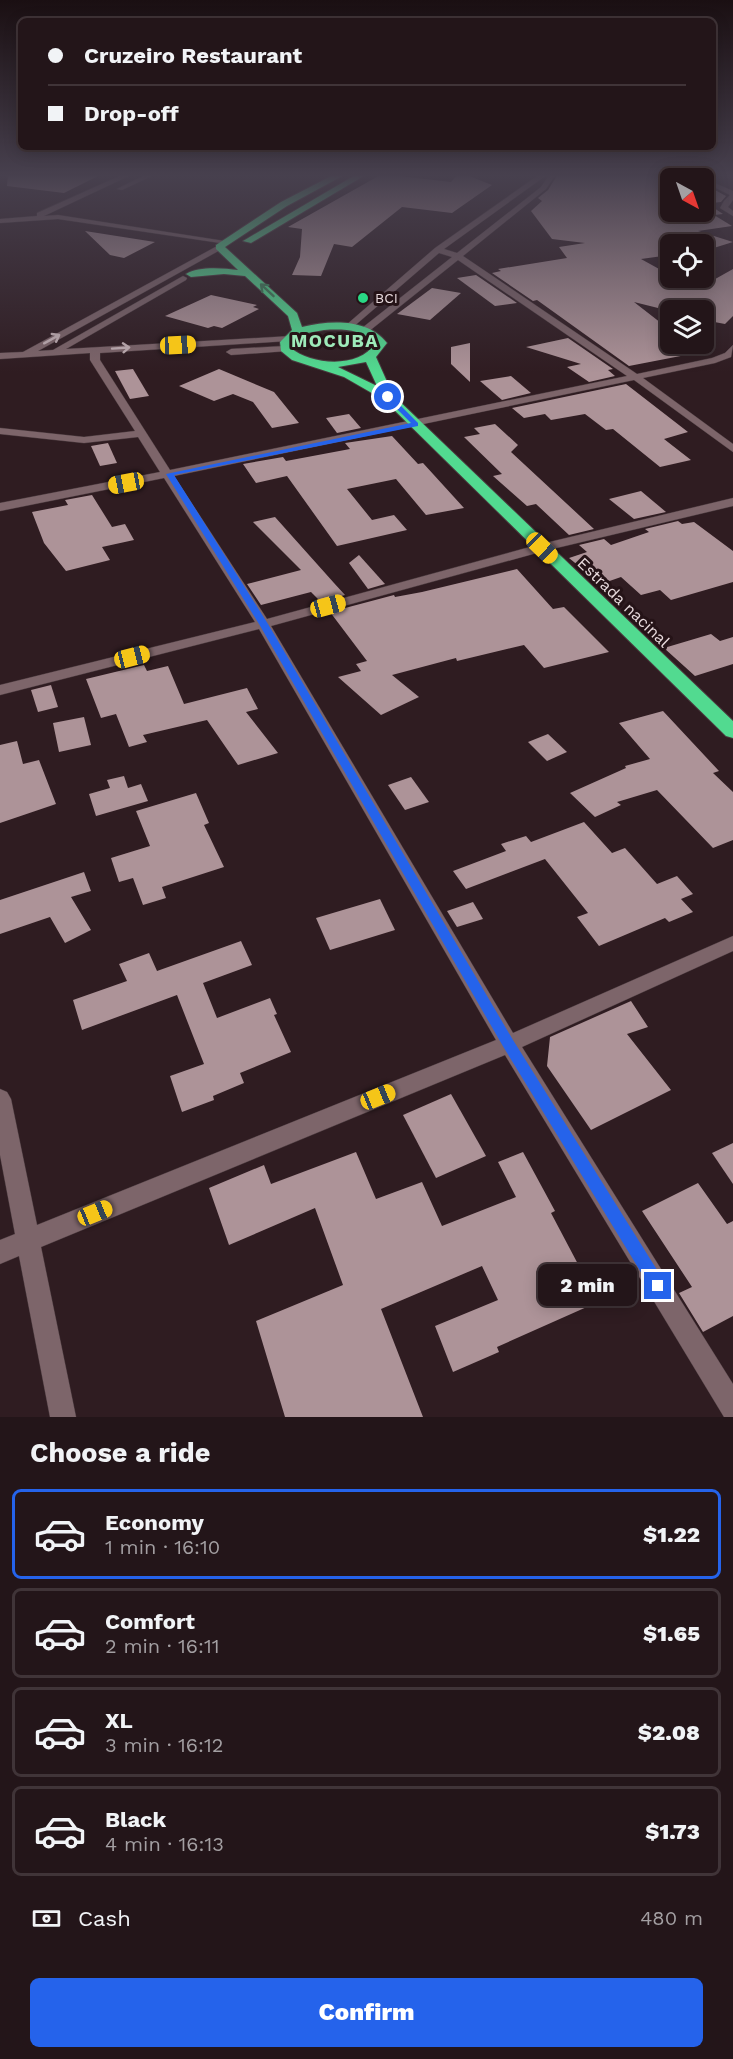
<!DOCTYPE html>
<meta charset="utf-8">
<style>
body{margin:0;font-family:"Work Sans",sans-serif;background:#2f2226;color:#f1f3f6;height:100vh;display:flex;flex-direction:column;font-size:22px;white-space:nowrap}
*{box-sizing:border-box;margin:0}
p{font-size:20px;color:#a39fa2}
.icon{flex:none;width:33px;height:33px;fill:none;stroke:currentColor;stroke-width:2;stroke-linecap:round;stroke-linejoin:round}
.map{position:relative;height:1417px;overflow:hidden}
.details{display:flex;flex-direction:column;background:#231519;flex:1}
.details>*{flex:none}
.guide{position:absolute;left:18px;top:18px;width:698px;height:132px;border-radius:9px;box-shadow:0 3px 15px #0003,0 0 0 2px #403438;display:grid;align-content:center;height:132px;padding:0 30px;background:#231519}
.needle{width:39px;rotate:140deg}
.controls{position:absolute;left:660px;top:168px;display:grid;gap:12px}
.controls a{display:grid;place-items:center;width:54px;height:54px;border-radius:9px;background:#231519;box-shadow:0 3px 15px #0003,0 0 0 2px #403438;font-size:30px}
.end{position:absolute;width:27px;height:27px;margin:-14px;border:8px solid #2563eb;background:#fff;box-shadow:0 0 0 3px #fff}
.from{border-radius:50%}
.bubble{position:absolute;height:42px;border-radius:9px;background:#231519;box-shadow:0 3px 15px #0003,0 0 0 2px #403438;font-size:20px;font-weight:800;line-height:42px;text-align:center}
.car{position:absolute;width:18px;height:36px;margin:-18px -9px;border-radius:8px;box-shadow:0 0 4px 2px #0007;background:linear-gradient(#f5c518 24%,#345 0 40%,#f5c518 0 76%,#345 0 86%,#f5c518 0)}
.guide b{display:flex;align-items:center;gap:21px;height:57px;font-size:22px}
.guide b+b{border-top:2px solid #403438}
.guide i{width:15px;height:15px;background:#f1f3f6}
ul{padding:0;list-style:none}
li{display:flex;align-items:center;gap:18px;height:90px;margin:0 12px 9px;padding:0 18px;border:3px solid #403438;border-radius:9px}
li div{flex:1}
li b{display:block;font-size:22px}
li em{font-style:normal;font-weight:800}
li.on{border-color:#2563eb}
li>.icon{width:54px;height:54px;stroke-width:1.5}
h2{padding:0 30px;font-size:27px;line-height:72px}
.pay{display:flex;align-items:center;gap:15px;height:66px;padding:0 30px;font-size:22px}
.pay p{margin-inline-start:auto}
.primary-button{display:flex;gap:12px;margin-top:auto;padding:12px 30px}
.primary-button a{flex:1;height:69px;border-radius:9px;background:#2563eb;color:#fff;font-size:24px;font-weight:800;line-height:69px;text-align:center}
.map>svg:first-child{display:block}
.building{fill:#ad9398}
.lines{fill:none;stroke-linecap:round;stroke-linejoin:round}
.minor-casing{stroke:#49393d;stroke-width:1}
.highway-casing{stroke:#49393d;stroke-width:2}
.minor{fill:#7d656a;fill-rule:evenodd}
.highway{fill:#52da90;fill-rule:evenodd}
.oneway{stroke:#3e805a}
.oneway2{stroke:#c3b1b5}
.route{fill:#2563eb}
.poi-dot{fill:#29d885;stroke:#251317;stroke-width:2}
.labels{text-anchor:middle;stroke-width:6;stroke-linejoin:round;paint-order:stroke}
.far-poi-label{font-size:14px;fill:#e8dadd;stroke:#251317;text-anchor:start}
.street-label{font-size:16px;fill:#e8dadd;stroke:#251317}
.far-district-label{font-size:18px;font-weight:bold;letter-spacing:1.5px;fill:#9ee9b9;stroke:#251317}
</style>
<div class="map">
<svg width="733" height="1417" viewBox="0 0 733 1417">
<rect width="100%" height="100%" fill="#2f1c21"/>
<g class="building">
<polygon points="8,174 102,174 64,193 7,186"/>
<polygon points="382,174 451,182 458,174 464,174 492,185 452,213 402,207 352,247 334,244 321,276 292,275 300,257 302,229 288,227"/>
<polygon points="558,174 679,174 687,178 670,178 670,212 704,212 704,184 726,196 721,202 711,203 715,206 711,206 723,214 714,215 732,226 698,231 733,242 704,251 704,244 670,244 670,255 641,259 670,275 670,278 701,287 733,269 733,316 725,324 704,320 704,310 670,311 634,302 670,330 670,344 688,344 680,346 691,354 629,366 537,300 533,301 492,273 501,271 498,269 567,258 559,247 585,243 552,239 531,211 542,201 538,198 548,190"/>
<polygon points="85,231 155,242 124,258 110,255"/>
<polygon points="476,275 517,303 495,306 457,278"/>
<polygon points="432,288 461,293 430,320 397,314"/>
<polygon points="211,295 257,305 253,307 259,309 222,328 214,326 208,328 165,316"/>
<polygon points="568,338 613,369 608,370 615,376 589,382 567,367 581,364 526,347"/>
<polygon points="470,343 470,382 451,364 451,347"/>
<polygon points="133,369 149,396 130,399 115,371"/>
<polygon points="219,369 274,392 299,423 272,428 253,402 233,394 214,401 179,386"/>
<polygon points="511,376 531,393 502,400 480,381"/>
<polygon points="626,384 688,432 664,439 691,460 660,467 613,429 606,430 585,414 551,420 545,414 524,418 512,408"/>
<polygon points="349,414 361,428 337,433 326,418"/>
<polygon points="495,424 518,445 511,452 594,529 569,535 536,504 527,506 493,476 502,474 464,437 480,434 474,428"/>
<polygon points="392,436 418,464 423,463 464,508 426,515 396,479 347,489 372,520 394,515 407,530 337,546 287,476 256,483 243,464 283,457 286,461 350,449 345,443"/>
<polygon points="108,443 117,463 100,466 91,446"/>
<polygon points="641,491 666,512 634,519 609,499"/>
<polygon points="92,495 112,527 125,524 134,540 102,547 110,560 66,571 44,543 32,512 68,505 65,500"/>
<polygon points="275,517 334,583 345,595 321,602 311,592 261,605 247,584 301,570 253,522"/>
<polygon points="678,521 682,524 694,522 733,551 733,582 671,600 660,590 641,595 621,577 601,584 569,558 587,552 579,545 604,539 611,545 649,532 645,529"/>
<polygon points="359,555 385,584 368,589 349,563"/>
<polygon points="517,569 553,609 564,607 609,652 544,668 524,645 457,661 456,658 392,675 419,697 381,715 338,677 361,671 356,664 367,661 330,612 394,595 395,597 422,592"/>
<polygon points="711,634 720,641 733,637 733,664 695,676 664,648"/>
<polygon points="144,665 147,671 168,666 184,704 247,688 258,709 246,712 278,753 238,765 207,720 143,735 147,742 129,747 116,714 101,718 86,679"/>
<polygon points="51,685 58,707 38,712 31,690"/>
<polygon points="663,711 719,771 713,773 733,792 733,840 713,848 657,790 617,802 621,805 595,817 570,793 626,768 625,766 650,759 619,723"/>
<polygon points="84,717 91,745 59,752 53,723"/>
<polygon points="548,734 567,752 547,761 528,742"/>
<polygon points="17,741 23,764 39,760 56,804 0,823 0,745"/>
<polygon points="124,776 128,788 141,784 148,801 96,816 89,794 110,788 107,780"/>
<polygon points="411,777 429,802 405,810 388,785"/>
<polygon points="196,793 209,823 204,825 224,867 162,887 166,898 143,905 133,878 119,882 111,858 150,846 136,811"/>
<polygon points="584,822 612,853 625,848 657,884 677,876 693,894 681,899 693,912 669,922 665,918 599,946 577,917 588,913 545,859 466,889 453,871 506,851 501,844 526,836 531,842"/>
<polygon points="84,872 91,891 71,897 91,930 65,943 50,917 0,934 0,900"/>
<polygon points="380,899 395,930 330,950 316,918"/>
<polygon points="473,902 483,919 457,927 447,911"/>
<polygon points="241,941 252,965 203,983 217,1018 270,998 277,1014 274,1015 291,1052 240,1073 244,1083 213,1096 214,1100 182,1112 170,1076 204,1064 177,995 82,1030 73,1000 127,981 119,964 149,953 157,971"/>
<polygon points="631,1001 648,1027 627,1034 671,1090 591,1130 547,1066 550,1037"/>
<polygon points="451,1094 486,1156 436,1178 403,1115"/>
<polygon points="733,1143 733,1184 712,1153"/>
<polygon points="356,1152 376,1199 422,1182 442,1226 516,1197 498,1162 523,1152 555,1211 551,1213 598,1302 497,1347 499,1352 453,1372 435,1326 498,1300 482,1266 381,1309 423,1417 285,1417 256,1321 343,1285 315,1208 229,1245 209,1188 264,1165 271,1184"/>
<polygon points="698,1183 727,1224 733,1221 733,1316 703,1332 679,1293 692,1287 642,1211"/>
</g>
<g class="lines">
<defs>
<g id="minor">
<polygon points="124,174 133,174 44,216 58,215 231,242 227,244 58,219 0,223 0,219 37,216 37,213"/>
<polygon points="147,174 156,174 122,190 117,189"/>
<polygon points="540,174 548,174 444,249 457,253 541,187 550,174 556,174 546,189 463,256 637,374 712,358 725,353 733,345 731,357 715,363 643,378 733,444 733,452 634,380 174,476 267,619 537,545 733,498 733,506 544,551 271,626 513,1033 733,936 733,951 522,1047 733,1384 733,1417 724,1417 505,1055 41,1247 76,1417 50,1417 19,1256 0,1264 0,1240 15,1234 0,1155 0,1089 7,1092 11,1099 37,1225 496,1040 259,629 0,695 0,685 255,622 164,478 0,511 0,503 160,472 138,437 84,443 0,434 0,428 84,437 135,431 90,360 90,353 0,359 0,353 23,352 219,245 222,245 222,249 38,351 53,350 183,276 187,278 186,280 66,349 291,336 293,338 288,341 100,353 100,360 170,470 627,376 458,260 368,332 362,332 362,328 452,257 439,253 352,328 345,326 435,248"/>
<polygon points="681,174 701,177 733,191 733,200 728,207 733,211 733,216 720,208 724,201 730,195 704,182 704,178 693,178"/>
<polygon points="285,346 288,347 288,351 231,355 226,352 231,349"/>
</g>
<g id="highway">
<path d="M335,174H346L287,206L225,247L297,313L302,327C330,320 368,318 387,343L376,357L393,395L733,721V738L726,736L384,400L344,377L292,360L281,351L280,342L292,330L288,316L245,276L224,274L191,277L186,274C198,266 223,268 238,270L216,249V245L281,202ZM324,330C343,329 361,329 375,343C360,369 311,365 291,348V342L302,334ZM366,362L377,386L338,367Z"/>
<polygon points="357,174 367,174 251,243 243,241"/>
</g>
</defs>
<use href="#minor" class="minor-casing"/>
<use href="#highway" class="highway-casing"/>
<use href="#minor" class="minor"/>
<use href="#highway" class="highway"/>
</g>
<defs><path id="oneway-shaft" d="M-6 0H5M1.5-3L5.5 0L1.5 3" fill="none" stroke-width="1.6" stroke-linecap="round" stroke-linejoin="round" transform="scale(1.5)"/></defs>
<use class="oneway" href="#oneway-shaft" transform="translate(267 290) rotate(-137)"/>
<g class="oneway2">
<use href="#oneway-shaft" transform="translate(52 339) rotate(-29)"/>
<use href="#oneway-shaft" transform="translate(121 348) rotate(-4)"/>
</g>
<linearGradient id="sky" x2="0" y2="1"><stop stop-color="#1a0f12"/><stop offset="0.47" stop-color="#47404e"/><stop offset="1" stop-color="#47404e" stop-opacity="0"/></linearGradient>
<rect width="733" height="373" fill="url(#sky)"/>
<polygon class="route" points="386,396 391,396 418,423 418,426 174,475 268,624 513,1040 664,1281 666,1286 664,1292 658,1294 653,1292 504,1048 259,624 166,474 411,423 386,398"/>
<circle class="poi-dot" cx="363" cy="298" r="6"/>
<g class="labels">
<g class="far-poi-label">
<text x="375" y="303">BCI</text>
</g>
<g class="street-label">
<text transform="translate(624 602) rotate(44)" y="6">Estrada nacinal</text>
</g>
<g class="far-district-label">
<text x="335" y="347">MOCUBA</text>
</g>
</g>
</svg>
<div class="controls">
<a><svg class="needle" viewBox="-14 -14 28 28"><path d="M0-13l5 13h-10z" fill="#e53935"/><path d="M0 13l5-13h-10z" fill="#a39fa2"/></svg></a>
<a><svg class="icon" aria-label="locate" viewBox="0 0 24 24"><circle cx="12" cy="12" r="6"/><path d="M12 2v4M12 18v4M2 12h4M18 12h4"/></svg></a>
<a><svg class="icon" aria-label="layers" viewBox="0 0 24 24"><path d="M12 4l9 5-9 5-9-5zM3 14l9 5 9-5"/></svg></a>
</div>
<i class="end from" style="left:388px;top:397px"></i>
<i class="end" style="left:658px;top:1286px"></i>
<div class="bubble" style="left:538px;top:1264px;width:99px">2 min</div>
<i class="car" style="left:178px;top:345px;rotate:87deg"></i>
<i class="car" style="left:126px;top:483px;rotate:259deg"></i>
<i class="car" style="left:542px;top:548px;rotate:134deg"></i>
<i class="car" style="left:328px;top:606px;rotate:75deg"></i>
<i class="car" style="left:132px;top:657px;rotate:76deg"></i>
<i class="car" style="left:378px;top:1097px;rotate:68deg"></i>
<i class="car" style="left:95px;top:1213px;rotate:68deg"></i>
<div class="guide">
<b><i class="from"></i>Cruzeiro Restaurant</b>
<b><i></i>Drop-off</b>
</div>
</div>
<section class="details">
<h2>Choose a ride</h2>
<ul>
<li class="on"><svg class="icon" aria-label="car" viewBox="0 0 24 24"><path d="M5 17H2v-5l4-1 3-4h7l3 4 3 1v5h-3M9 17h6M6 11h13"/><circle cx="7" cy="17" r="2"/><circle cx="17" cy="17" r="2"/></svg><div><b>Economy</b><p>1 min · 16:10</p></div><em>$1.22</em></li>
<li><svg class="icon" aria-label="car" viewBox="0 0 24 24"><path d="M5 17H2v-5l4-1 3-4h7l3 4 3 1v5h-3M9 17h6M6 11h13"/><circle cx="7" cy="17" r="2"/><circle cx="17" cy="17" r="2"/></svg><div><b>Comfort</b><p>2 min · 16:11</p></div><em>$1.65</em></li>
<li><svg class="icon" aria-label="car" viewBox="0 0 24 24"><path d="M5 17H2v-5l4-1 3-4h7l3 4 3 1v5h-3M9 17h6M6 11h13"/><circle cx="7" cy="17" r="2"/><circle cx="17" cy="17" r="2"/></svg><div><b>XL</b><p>3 min · 16:12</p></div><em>$2.08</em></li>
<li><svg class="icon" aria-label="car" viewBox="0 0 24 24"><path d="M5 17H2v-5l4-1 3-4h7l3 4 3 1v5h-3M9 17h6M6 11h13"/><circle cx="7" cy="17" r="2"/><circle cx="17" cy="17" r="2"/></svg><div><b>Black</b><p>4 min · 16:13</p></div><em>$1.73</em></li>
</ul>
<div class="pay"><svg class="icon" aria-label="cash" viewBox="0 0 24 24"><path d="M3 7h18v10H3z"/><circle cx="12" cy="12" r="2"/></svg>Cash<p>480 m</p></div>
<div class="primary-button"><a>Confirm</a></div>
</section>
